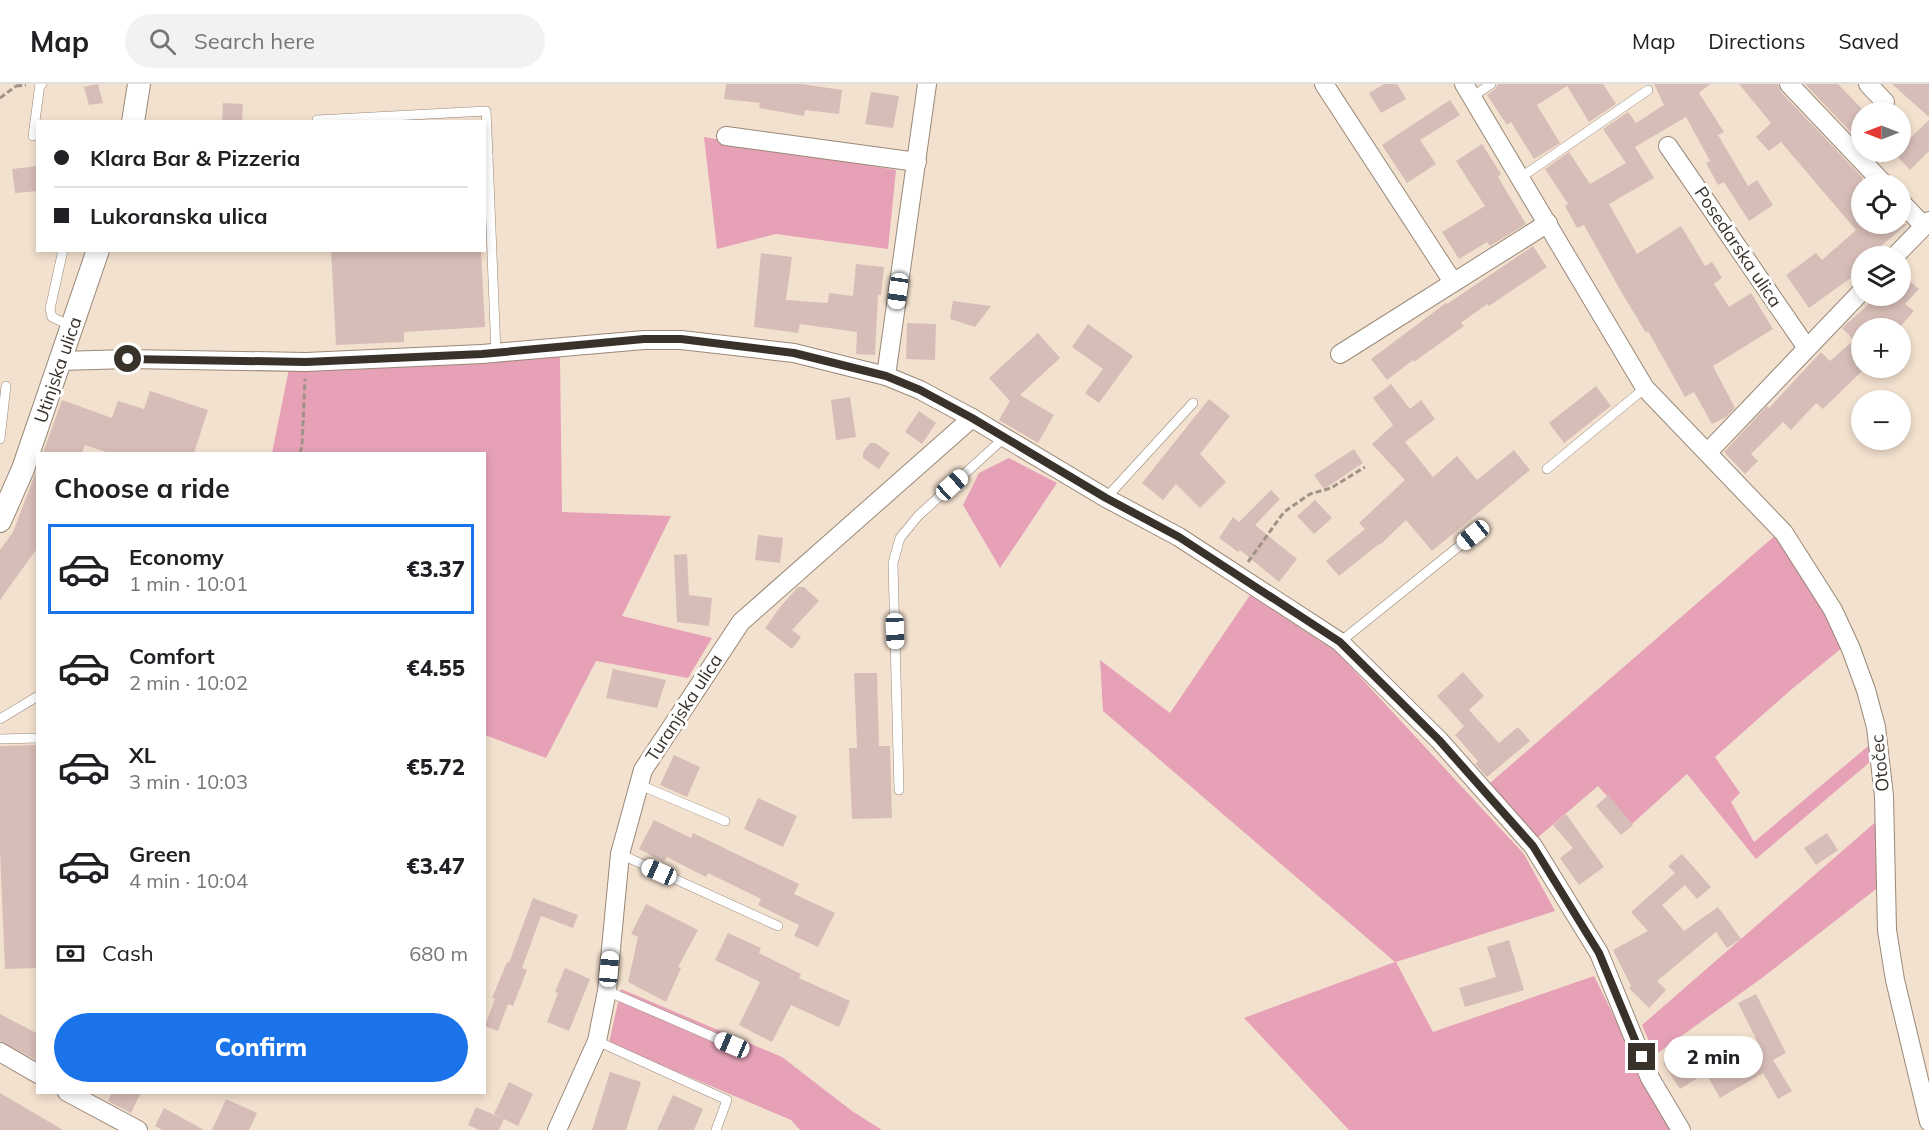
<!DOCTYPE html>
<meta charset="utf-8">
<style>
body{margin:0;font-family:Mulish,sans-serif;background:#f2f2f2;color:#202124;height:100vh;display:flex;flex-direction:column;font-size:22px;white-space:nowrap}
*{box-sizing:border-box;margin:0}
p{font-size:20px;color:#757577}
.icon{flex:none;width:33px;height:33px;fill:none;stroke:currentColor;stroke-width:2;stroke-linecap:round;stroke-linejoin:round}
.map{position:relative;flex:1;overflow:hidden}
.side{position:absolute;left:36px;top:368px;width:450px;height:642px;display:flex;flex-direction:column;background:#fff;border-radius:0px;box-shadow:0 3px 9px #0003}
.side>*{flex:none}
.banner{position:absolute;left:36px;top:36px;width:450px;height:132px;border-radius:0px;box-shadow:0 3px 9px #0003;display:grid;align-content:center;height:132px;padding:0 18px;background:#fff}
.needle{width:39px;rotate:270deg}
.tools{position:absolute;left:1851px;top:18px;display:grid;gap:12px}
.tools a{display:grid;place-items:center;width:60px;height:60px;border-radius:50%;background:#fff;box-shadow:0 3px 9px #0003;font-size:30px}
.end{position:absolute;width:27px;height:27px;margin:-14px;border:8px solid #39322b;background:#fff;box-shadow:0 0 0 3px #fff}
.from{border-radius:50%}
.bubble{position:absolute;height:42px;border-radius:21px;background:#fff;box-shadow:0 3px 9px #0003;font-size:20px;font-weight:800;line-height:42px;text-align:center}
.car{position:absolute;width:18px;height:36px;margin:-18px -9px;border-radius:8px;box-shadow:0 0 4px 2px #0007;background:linear-gradient(#fff 24%,#345 0 40%,#fff 0 76%,#345 0 86%,#fff 0)}
.banner b{display:flex;align-items:center;gap:21px;height:57px;font-size:22px}
.banner b+b{border-top:2px solid #e0e0e0}
.banner i{width:15px;height:15px;background:#202124}
ul{padding:0;list-style:none}
li{display:flex;align-items:center;gap:18px;height:90px;margin:0 12px 9px;padding:0 6px;border:3px solid transparent;border-radius:0px}
li div{flex:1}
li b{display:block;font-size:22px}
li em{font-style:normal;font-weight:800}
li.selected{border-color:#1a73e8}
li>.icon{width:54px;height:54px;stroke-width:1.5}
h2{padding:0 18px;font-size:27px;line-height:72px}
.pay{display:flex;align-items:center;gap:15px;height:66px;padding:0 18px;font-size:22px}
.pay p{margin-inline-start:auto}
.action{display:flex;gap:12px;margin-top:auto;padding:12px 18px}
.action a{flex:1;height:69px;border-radius:36px;background:#1a73e8;color:#fff;font-size:24px;font-weight:800;line-height:69px;text-align:center}
header{display:flex;align-items:center;gap:36px;box-sizing:border-box;height:84px;padding:0 30px;background:#fff;border-bottom:2px solid #e0e0e0}
header strong{font-size:28px}
nav{display:flex;gap:33px;margin-inline-start:auto;font-size:21px}
.search{width:420px;height:54px;background:#f2f2f2;display:flex;align-items:center;gap:15px;box-sizing:border-box;padding:0 21px;border-radius:33px;color:#757577;font-size:22px}
.map>svg:first-child{display:block}
.green{fill:#e6a1b7}
.building{fill:#d7bdb7}
.lines{fill:none;stroke-linecap:round;stroke-linejoin:round}
.service-casing{stroke:#998878;stroke-width:10}
.minor-casing{stroke:#998878;stroke-width:20}
.tertiary-casing{stroke:#998878;stroke-width:24}
.path{stroke:#a09386;stroke-width:3;stroke-dasharray:6 3;stroke-linecap:butt}
.service{stroke:#fff;stroke-width:9}
.minor{stroke:#fff;stroke-width:18}
.tertiary{stroke:#fff;stroke-width:22}
.route{stroke:#39322b;stroke-width:8}
.labels{text-anchor:middle;stroke-width:6;stroke-linejoin:round;paint-order:stroke}
.street-label{font-size:18px;fill:#39322b;stroke:#fff}
</style>
<header>
<strong>Map</strong>
<div class="search"><svg class="icon" aria-label="search" viewBox="0 0 24 24"><circle cx="10" cy="10" r="6"/><path d="M15 15l6 6"/></svg>Search here</div>
<nav><a>Map</a><a>Directions</a><a>Saved</a></nav>
</header>
<div class="map">
<svg width="1929" height="1046" viewBox="0 0 1929 1046">
<rect width="100%" height="100%" fill="#f3e1cf"/>
<g class="green">
<polygon points="704,53 896,86 888,165 776,150 717,165"/>
<polygon points="560,273 562,428 671,432 622,532 712,554 688,594 596,577 546,674 485,651 484,369 272,369 289,285"/>
<polygon points="1009,374 1057,399 1000,484 963,421 979,389"/>
<polygon points="1778,449 1799,478 1843,563 1792,605 1715,673 1740,709 1731,718 1754,758 1873,658 1877,672 1756,775 1687,690 1632,740 1598,702 1536,755 1490,699"/>
<polygon points="1250,511 1338,569 1524,770 1555,827 1396,878 1433,948 1594,892 1670,1046 1349,1046 1244,934 1395,878 1103,627 1100,576 1170,629"/>
<polygon points="1879,735 1880,802 1762,894 1655,971 1642,941"/>
<polygon points="621,905 782,973 852,1027 882,1046 800,1046 791,1036 609,959"/>
</g>
<g class="building">
<polygon points="98,0 103,19 89,21 84,3"/>
<polygon points="726,0 801,0 842,6 839,30 805,26 804,32 759,24 760,19 724,15"/>
<polygon points="1384,0 1397,0 1406,15 1381,29 1369,9"/>
<polygon points="1498,0 1603,0 1616,20 1589,38 1567,2 1537,21 1560,59 1534,75 1511,38 1507,41 1487,11 1495,5"/>
<polygon points="1654,0 1710,0 1699,9 1724,48 1718,51 1748,102 1757,96 1773,121 1749,137 1724,98 1718,101 1706,79 1710,77 1686,33 1635,63 1654,94 1609,120 1637,170 1681,142 1705,182 1712,178 1722,194 1714,200 1729,223 1751,209 1773,245 1713,282 1735,324 1726,333 1712,340 1694,308 1685,313 1648,247 1646,249 1619,204 1584,141 1577,144 1565,122 1568,120 1545,85 1569,68 1590,100 1626,79 1603,45 1628,28 1636,39 1664,21"/>
<polygon points="1739,0 1778,0 1781,8 1863,94 1862,96 1862,140 1907,140 1869,172 1862,172 1862,186 1809,224 1786,191 1816,169 1822,176 1856,146 1781,58 1769,67 1756,53 1771,39"/>
<polygon points="1805,0 1838,0 1862,25 1862,60"/>
<polygon points="1892,0 1929,0 1929,33"/>
<polygon points="871,8 899,12 893,44 865,40"/>
<polygon points="1450,16 1460,31 1420,56 1436,80 1407,99 1382,61"/>
<polygon points="223,19 243,20 242,38 222,38"/>
<polygon points="1929,36 1929,67 1910,86 1895,70 1900,68 1900,64"/>
<polygon points="1482,60 1501,90 1498,93 1526,140 1490,162 1487,158 1459,175 1442,148 1485,122 1456,77"/>
<polygon points="38,82 38,107 15,109 12,85"/>
<polygon points="1533,162 1547,183 1489,222 1487,220 1461,239 1464,242 1414,278 1413,276 1387,296 1371,275 1446,219 1447,220"/>
<polygon points="331,166 481,166 485,243 404,248 404,258 336,261"/>
<polygon points="761,169 792,173 786,216 828,219 829,209 853,212 856,180 884,183 881,211 878,211 875,271 856,270 857,248 800,240 798,249 754,243"/>
<polygon points="1900,189 1919,205 1905,220 1914,227 1899,244 1895,244 1889,239 1882,244 1862,244 1862,287 1823,325 1816,319 1791,346 1783,338 1751,370 1758,377 1745,390 1724,368 1767,322 1769,324 1821,268 1830,277 1854,256 1842,244 1878,212 1900,212"/>
<polygon points="953,217 991,222 975,243 950,235"/>
<polygon points="907,239 936,240 935,276 906,275"/>
<polygon points="1088,240 1133,272 1099,319 1085,309 1103,285 1072,263"/>
<polygon points="1038,249 1060,274 1020,311 1054,331 1038,359 999,336 1010,317 989,294"/>
<polygon points="1391,300 1410,325 1421,316 1435,335 1405,358 1433,393 1457,372 1477,396 1514,366 1530,386 1432,467 1406,436 1380,461 1379,460 1339,492 1326,477 1365,445 1359,439 1405,396 1372,360 1393,341 1373,314"/>
<polygon points="1596,302 1611,322 1564,359 1549,339"/>
<polygon points="150,307 208,326 194,369 109,369 85,361 82,369 43,369 62,316 112,334 118,317 144,325"/>
<polygon points="850,313 856,353 836,356 831,316"/>
<polygon points="1209,315 1230,332 1200,370 1226,398 1200,424 1176,400 1163,416 1142,399"/>
<polygon points="919,327 936,339 922,360 905,348"/>
<polygon points="870,359 875,359 890,369 879,385 863,374 863,368"/>
<polygon points="1354,365 1363,379 1324,405 1314,391"/>
<polygon points="37,385 38,463 0,516 0,466 13,448"/>
<polygon points="1271,406 1280,415 1255,441 1297,475 1279,498 1240,466 1238,468 1219,454 1233,433 1239,438"/>
<polygon points="1315,416 1332,434 1314,450 1297,432"/>
<polygon points="758,451 783,454 780,479 755,476"/>
<polygon points="687,470 689,511 712,514 709,542 677,538 674,471"/>
<polygon points="798,503 804,503 819,517 792,546 801,553 792,565 765,544 781,522"/>
<polygon points="613,585 666,596 657,624 606,614"/>
<polygon points="1463,588 1484,612 1469,626 1499,659 1518,643 1530,657 1487,693 1475,680 1478,677 1455,651 1464,642 1437,612"/>
<polygon points="854,589 877,589 879,662 890,662 892,734 852,735 849,664 857,664"/>
<polygon points="38,661 38,884 5,885 0,767 0,662"/>
<polygon points="674,671 700,683 687,713 660,701"/>
<polygon points="1608,711 1633,741 1621,751 1596,722"/>
<polygon points="758,714 797,732 783,763 744,745"/>
<polygon points="1566,730 1604,783 1579,801 1560,774 1573,764 1553,741"/>
<polygon points="654,736 691,754 693,749 799,800 794,810 835,829 818,863 794,852 799,841 758,821 761,815 708,789 706,793 667,773 664,778 639,765"/>
<polygon points="1827,749 1838,766 1816,781 1804,764"/>
<polygon points="1682,770 1711,803 1697,815 1685,801 1662,821 1684,847 1718,823 1741,855 1727,864 1716,848 1657,897 1666,906 1649,924 1629,904 1631,902 1613,866 1648,847 1631,828 1675,789 1668,782"/>
<polygon points="533,814 578,831 573,844 541,832 522,884 527,886 513,922 508,920 498,947 485,942 495,915 492,914 507,878 509,879"/>
<polygon points="646,820 698,846 678,883 681,884 666,918 628,898 638,853 631,850"/>
<polygon points="728,849 761,864 759,869 801,890 799,894 850,917 839,943 791,921 772,958 739,941 760,898 715,876"/>
<polygon points="1509,856 1524,906 1465,923 1459,904 1496,893 1487,863"/>
<polygon points="565,884 590,895 569,947 547,938 558,909 555,908"/>
<polygon points="1756,910 1786,969 1773,976 1792,1007 1778,1015 1763,989 1720,1014 1707,991 1759,961 1738,919"/>
<polygon points="0,930 38,950 38,977 0,957"/>
<polygon points="1687,963 1704,990 1680,1005 1663,979"/>
<polygon points="610,988 641,998 626,1046 592,1046"/>
<polygon points="509,998 533,1010 518,1042 494,1030"/>
<polygon points="112,1008 141,1008 131,1029 108,1017"/>
<polygon points="0,1009 63,1046 0,1046"/>
<polygon points="673,1011 703,1025 694,1046 657,1046"/>
<polygon points="226,1015 257,1029 249,1046 212,1046"/>
<polygon points="476,1023 504,1035 499,1046 479,1046 468,1041"/>
<polygon points="164,1024 204,1046 162,1046 155,1042"/>
</g>
<g class="lines">
<defs>
<g id="service">
<polyline points="1472,13 1491,0"/>
<polyline points="317,38 317,36 486,27 488,72 484,72"/>
<polyline points="33,52 40,0 42,0"/>
<polyline points="488,72 496,269"/>
<polyline points="1520,94 1648,6"/>
<polyline points="63,166 50,225 52,233 71,242"/>
<polyline points="0,355 6,302"/>
<polyline points="1547,385 1645,304"/>
<polyline points="1106,414 1193,319"/>
<polyline points="1340,558 1473,451"/>
<polyline points="0,635 38,612"/>
<polyline points="0,655 38,654"/>
<polyline points="640,701 725,737"/>
<polyline points="899,706 893,479 900,454 918,432 1004,354"/>
<polyline points="620,770 778,842"/>
<polyline points="607,907 732,961"/>
<polyline points="597,957 727,1016 716,1046"/>
</g>
<g id="minor">
<polyline points="1324,0 1453,198"/>
<polyline points="1464,0 1645,304 1784,449 1833,526 1851,565 1866,606 1876,643 1884,712 1887,846 1895,896 1929,1038"/>
<polyline points="1789,0 1884,100"/>
<polyline points="1868,0 1885,18"/>
<polyline points="726,52 917,78"/>
<polyline points="1668,62 1807,264"/>
<polyline points="1900,117 1924,142"/>
<polyline points="1895,172 1929,137"/>
<polyline points="1340,270 1548,139"/>
<polyline points="61,277 128,275 306,278 482,270 644,256 681,256 794,269 886,292 920,306 972,334 1106,414 1179,453 1340,558 1439,656 1533,762 1599,869 1650,994 1681,1046"/>
<polyline points="886,292 927,0"/>
<polyline points="1708,368 1862,207"/>
<polyline points="0,968 38,990"/>
<polyline points="67,1008 138,1046"/>
<polyline points="557,1046 597,957 607,907 620,770 643,686 741,538 972,334"/>
</g>
<g id="tertiary">
<polyline points="133,38 139,0"/>
<polyline points="0,437 23,385 98,166"/>
</g>
</defs>
<use href="#service" class="service-casing"/>
<use href="#minor" class="minor-casing"/>
<use href="#tertiary" class="tertiary-casing"/>
<g class="path">
<polyline points="16,2 26,1"/>
<polyline points="0,14 16,2"/>
<polyline points="300,369 302,362 305,295"/>
<polyline points="1248,478 1284,428 1310,410 1331,404 1365,383"/>
</g>
<use href="#service" class="service"/>
<use href="#minor" class="minor"/>
<use href="#tertiary" class="tertiary"/>
</g>
<g class="lines">
<polyline class="route" points="128,275 306,278 482,270 644,255 681,255 794,269 886,292 920,306 972,334 1106,414 1179,453 1340,558 1439,656 1533,762 1599,869 1642,973"/>
</g>
<g class="labels">
<g class="street-label">
<text transform="translate(1738 163) rotate(56)" y="6">Posedarska ulica</text>
<text transform="translate(58 286) rotate(-71)" y="6">Utinjska ulica</text>
<text transform="translate(684 624) rotate(-57)" y="6">Turanjska ulica</text>
<text transform="translate(1880 679) rotate(-96)" y="6">Otočec</text>
</g>
</g>
</svg>
<div class="tools">
<a><svg class="needle" viewBox="-14 -14 28 28"><path d="M0-13l5 13h-10z" fill="#e53935"/><path d="M0 13l5-13h-10z" fill="#757577"/></svg></a>
<a><svg class="icon" aria-label="locate" viewBox="0 0 24 24"><circle cx="12" cy="12" r="6"/><path d="M12 2v4M12 18v4M2 12h4M18 12h4"/></svg></a>
<a><svg class="icon" aria-label="layers" viewBox="0 0 24 24"><path d="M12 4l9 5-9 5-9-5zM3 14l9 5 9-5"/></svg></a>
<a>+</a>
<a>−</a>
</div>
<i class="end from" style="left:128px;top:275px"></i>
<i class="end" style="left:1642px;top:973px"></i>
<div class="bubble" style="left:1664px;top:952px;width:99px">2 min</div>
<i class="car" style="left:898px;top:207px;rotate:188deg"></i>
<i class="car" style="left:952px;top:401px;rotate:48deg"></i>
<i class="car" style="left:1473px;top:451px;rotate:231deg"></i>
<i class="car" style="left:895px;top:547px;rotate:178deg"></i>
<i class="car" style="left:659px;top:788px;rotate:294deg"></i>
<i class="car" style="left:609px;top:885px;rotate:5deg"></i>
<i class="car" style="left:732px;top:961px;rotate:293deg"></i>
<div class="banner">
<b><i class="from"></i>Klara Bar &amp; Pizzeria</b>
<b><i></i>Lukoranska ulica</b>
</div>
<section class="side">
<h2>Choose a ride</h2>
<ul>
<li class="selected"><svg class="icon" aria-label="car" viewBox="0 0 24 24"><path d="M5 17H2v-5l4-1 3-4h7l3 4 3 1v5h-3M9 17h6M6 11h13"/><circle cx="7" cy="17" r="2"/><circle cx="17" cy="17" r="2"/></svg><div><b>Economy</b><p>1 min · 10:01</p></div><em>€3.37</em></li>
<li><svg class="icon" aria-label="car" viewBox="0 0 24 24"><path d="M5 17H2v-5l4-1 3-4h7l3 4 3 1v5h-3M9 17h6M6 11h13"/><circle cx="7" cy="17" r="2"/><circle cx="17" cy="17" r="2"/></svg><div><b>Comfort</b><p>2 min · 10:02</p></div><em>€4.55</em></li>
<li><svg class="icon" aria-label="car" viewBox="0 0 24 24"><path d="M5 17H2v-5l4-1 3-4h7l3 4 3 1v5h-3M9 17h6M6 11h13"/><circle cx="7" cy="17" r="2"/><circle cx="17" cy="17" r="2"/></svg><div><b>XL</b><p>3 min · 10:03</p></div><em>€5.72</em></li>
<li><svg class="icon" aria-label="car" viewBox="0 0 24 24"><path d="M5 17H2v-5l4-1 3-4h7l3 4 3 1v5h-3M9 17h6M6 11h13"/><circle cx="7" cy="17" r="2"/><circle cx="17" cy="17" r="2"/></svg><div><b>Green</b><p>4 min · 10:04</p></div><em>€3.47</em></li>
</ul>
<div class="pay"><svg class="icon" aria-label="cash" viewBox="0 0 24 24"><path d="M3 7h18v10H3z"/><circle cx="12" cy="12" r="2"/></svg>Cash<p>680 m</p></div>
<div class="action"><a>Confirm</a></div>
</section>
</div>
